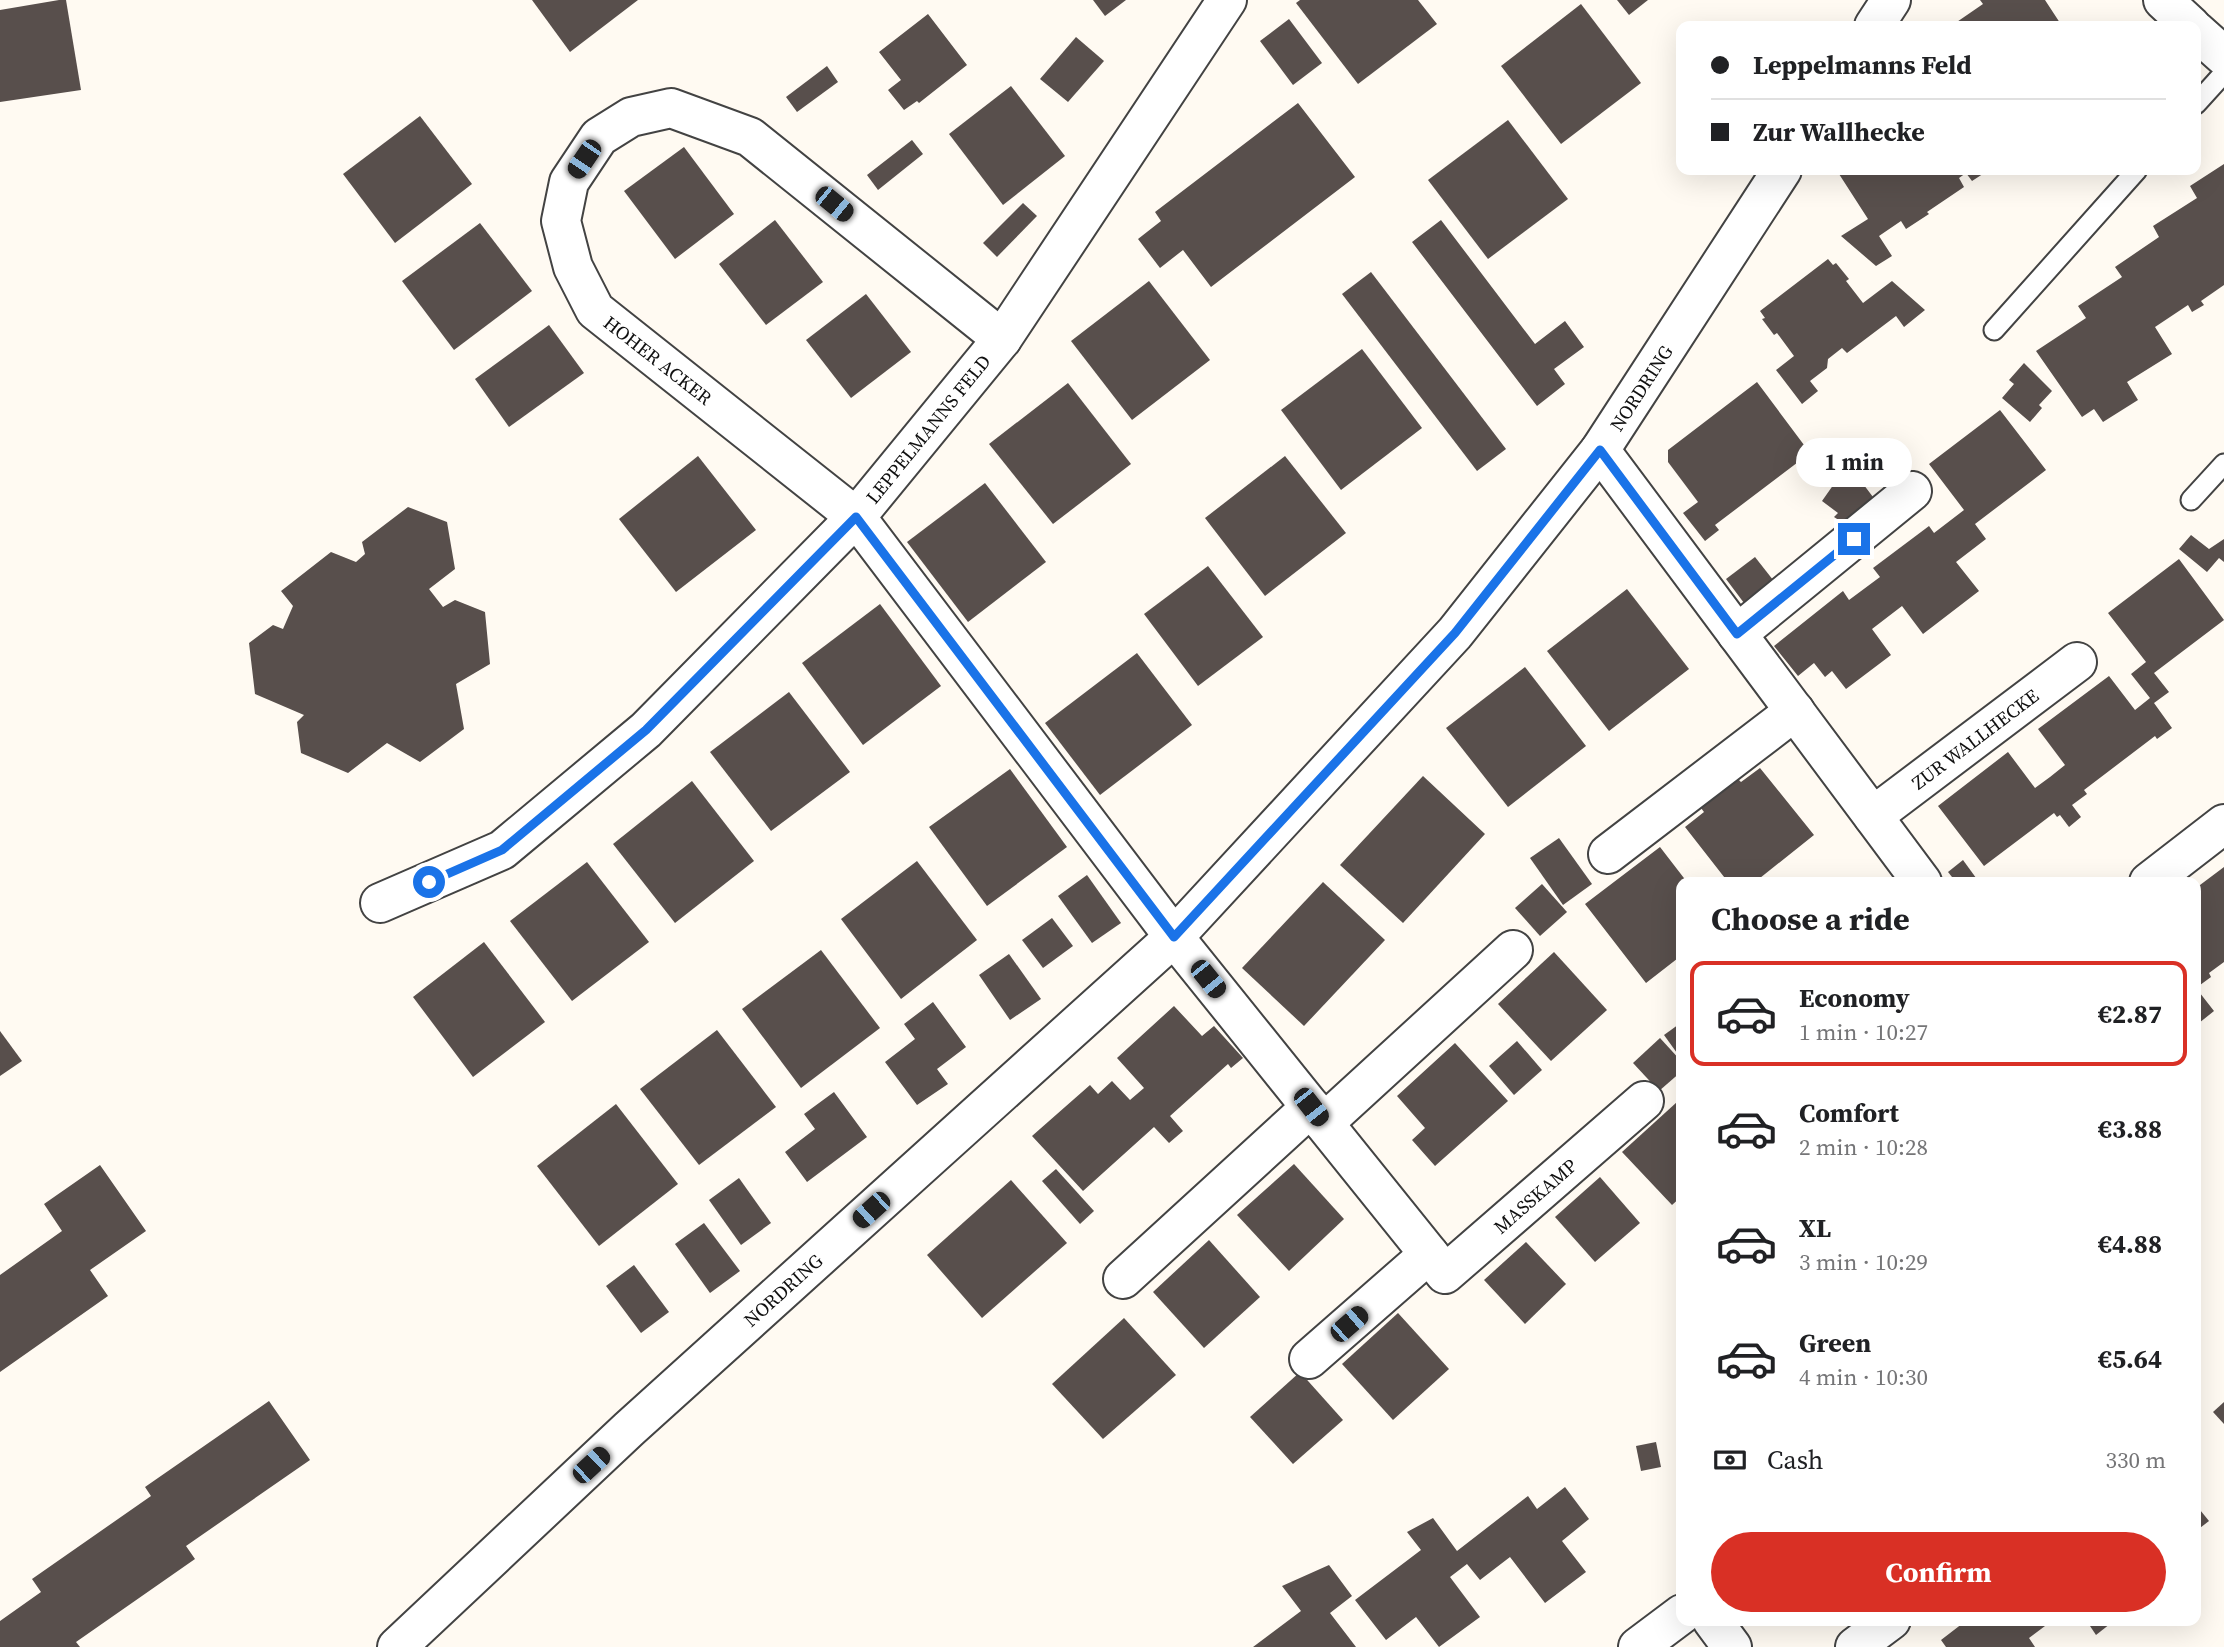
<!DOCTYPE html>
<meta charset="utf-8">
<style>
body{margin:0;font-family:"Source Serif 4",serif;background:#f6f6f6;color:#202124;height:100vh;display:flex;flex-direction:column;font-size:26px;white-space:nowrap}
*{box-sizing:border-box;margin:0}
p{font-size:23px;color:#757577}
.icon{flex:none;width:38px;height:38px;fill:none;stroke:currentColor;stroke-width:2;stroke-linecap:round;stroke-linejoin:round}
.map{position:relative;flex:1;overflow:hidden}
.sheet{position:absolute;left:1676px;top:877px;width:525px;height:749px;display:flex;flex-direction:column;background:#fff;border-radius:14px;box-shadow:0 7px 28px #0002}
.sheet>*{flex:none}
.banner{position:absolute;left:1676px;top:21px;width:525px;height:154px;border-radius:14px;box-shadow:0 7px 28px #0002;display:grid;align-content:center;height:154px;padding:0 35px;background:#fff}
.end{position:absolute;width:32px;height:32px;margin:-16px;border:9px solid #1a73e8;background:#fff;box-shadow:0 0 0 4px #fff}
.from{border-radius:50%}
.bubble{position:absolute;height:49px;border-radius:24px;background:#fff;box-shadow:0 7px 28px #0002;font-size:23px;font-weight:700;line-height:49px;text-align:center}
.car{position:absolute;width:21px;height:42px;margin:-21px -10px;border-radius:9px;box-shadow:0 0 5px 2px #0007;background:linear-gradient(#222 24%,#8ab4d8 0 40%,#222 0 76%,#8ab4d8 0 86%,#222 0)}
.banner b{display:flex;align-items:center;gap:24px;height:66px;font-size:26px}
.banner b+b{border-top:2px solid #e0e0e0}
.banner i{width:18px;height:18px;background:#202124}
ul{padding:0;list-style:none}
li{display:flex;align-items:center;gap:21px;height:105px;margin:0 14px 10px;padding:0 21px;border:4px solid transparent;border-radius:14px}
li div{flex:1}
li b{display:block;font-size:26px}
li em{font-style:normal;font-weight:700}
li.active{border-color:#d93025}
li>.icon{width:63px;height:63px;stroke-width:1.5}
h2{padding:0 35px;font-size:32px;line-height:84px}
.pay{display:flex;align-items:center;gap:18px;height:77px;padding:0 35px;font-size:26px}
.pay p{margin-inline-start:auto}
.primary-button{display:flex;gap:14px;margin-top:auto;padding:14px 35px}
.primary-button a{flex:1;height:80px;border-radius:42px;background:#d93025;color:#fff;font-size:28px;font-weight:700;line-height:80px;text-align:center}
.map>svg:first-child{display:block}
.building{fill:#584f4c}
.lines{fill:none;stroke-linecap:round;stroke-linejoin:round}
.lane-casing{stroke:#434343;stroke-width:23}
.street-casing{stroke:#434343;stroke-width:42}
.lane{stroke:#fff;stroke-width:19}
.street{stroke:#fff;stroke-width:38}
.route{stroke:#1a73e8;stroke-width:9}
.labels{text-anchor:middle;stroke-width:7;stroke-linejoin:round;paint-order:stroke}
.street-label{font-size:19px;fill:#101010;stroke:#fff}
</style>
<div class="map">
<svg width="2224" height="1647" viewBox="0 0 2224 1647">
<rect width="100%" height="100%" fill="#fffaf2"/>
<g class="building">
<polygon points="59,0 66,0 81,90 0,102 0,10"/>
<polygon points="532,0 638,0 570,52"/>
<polygon points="1093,0 1126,0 1105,16"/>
<polygon points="1300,0 1418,0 1437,24 1358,84 1296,3"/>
<polygon points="1617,0 1648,0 1629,15"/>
<polygon points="1980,0 2045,0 2062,26 1951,26 1983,4"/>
<polygon points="1581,4 1641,83 1561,144 1501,66"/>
<polygon points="928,14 967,65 919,103 917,101 904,110 888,90 901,80 879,52"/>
<polygon points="1289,19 1322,63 1293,85 1260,41"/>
<polygon points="1076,37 1104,61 1068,102 1040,79"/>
<polygon points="827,66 838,82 797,112 786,97"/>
<polygon points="1011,86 1065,156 1003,205 949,134"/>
<polygon points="1298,103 1355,177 1211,287 1183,250 1160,268 1138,239 1161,221 1155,212"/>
<polygon points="420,116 472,184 395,243 343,174"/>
<polygon points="1508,120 1568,199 1488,259 1428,180"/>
<polygon points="912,140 923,154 878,190 867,175"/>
<polygon points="684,147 734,214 675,259 624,191"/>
<polygon points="2224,164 2224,285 2201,301 2204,305 2192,312 2188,305 2155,327 2172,354 2127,382 2138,400 2103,422 2094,409 2082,417 2036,351 2086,318 2078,306 2122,277 2115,267 2159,237 2153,226 2197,198 2190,186"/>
<polygon points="1846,170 1989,170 1972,181 1966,173 1959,178 1964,187 1927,212 1929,214 1906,229 1901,221 1879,236 1892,256 1876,266 1841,236 1868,219 1839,174"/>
<polygon points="1023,203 1037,216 997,257 983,243"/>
<polygon points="775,220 823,282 766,325 719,264"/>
<polygon points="1441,220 1535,344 1565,321 1584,347 1554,369 1565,384 1537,406 1412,242"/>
<polygon points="480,223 532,291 454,350 402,281"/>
<polygon points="1828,259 1833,265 1836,263 1849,279 1846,281 1863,303 1892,281 1925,310 1904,327 1896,316 1847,353 1842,348 1828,359 1827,368 1810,381 1818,391 1802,404 1776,370 1794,356 1777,333 1774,335 1762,319 1765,318 1760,311"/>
<polygon points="1371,272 1506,449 1477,471 1342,294"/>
<polygon points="1149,281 1210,360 1132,420 1071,341"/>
<polygon points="866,294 911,352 851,398 806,340"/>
<polygon points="549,325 584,373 509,427 475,379"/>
<polygon points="1362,349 1422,428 1341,490 1281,410"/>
<polygon points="2024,363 2052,391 2039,405 2042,408 2030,422 2002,398 2014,384 2009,380"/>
<polygon points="1757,382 1810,453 1715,525 1719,530 1705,541 1683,513 1698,502 1668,462 1668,450"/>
<polygon points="1068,383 1131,464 1053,524 989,444"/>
<polygon points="2000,410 2046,470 1975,524 1986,539 1956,562 1979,591 1923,634 1902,606 1872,629 1891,655 1846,689 1832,671 1825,677 1814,663 1798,676 1774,646 1843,591 1849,600 1880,577 1873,568 1929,526 1934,533 1964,510 1929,464"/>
<polygon points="698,456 756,530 676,592 619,519"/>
<polygon points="1285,456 1346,533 1265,596 1205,518"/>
<polygon points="1848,464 1873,497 1851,528 1834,517 1838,513 1822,501"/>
<polygon points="985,483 1046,562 968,622 907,542"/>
<polygon points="408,507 447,522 455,569 429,589 443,607 455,600 485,612 490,664 456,684 464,729 420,762 387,743 348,773 301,753 297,722 304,715 255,694 249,643 273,625 283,629 293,606 281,591 331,552 356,562 365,554 362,542"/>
<polygon points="2191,535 2209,549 2224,539 2224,562 2219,558 2207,572 2179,549"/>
<polygon points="1755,557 1777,585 1747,607 1726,579"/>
<polygon points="2179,559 2224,620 2154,673 2169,692 2154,703 2172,728 2157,739 2155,736 2084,790 2087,794 2072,805 2081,817 2069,827 2060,815 2057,817 2054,813 1984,866 1938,806 2008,752 2035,788 2050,777 2065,765 2038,729 2109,676 2135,710 2150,698 2131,674 2146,662 2108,613"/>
<polygon points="1208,566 1263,637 1198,686 1144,614"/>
<polygon points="1627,589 1689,669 1609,731 1547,651"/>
<polygon points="880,604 941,686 863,745 802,663"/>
<polygon points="1137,653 1192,725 1100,795 1045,723"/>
<polygon points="1525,667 1586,746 1508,807 1446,728"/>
<polygon points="789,692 850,772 771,831 710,752"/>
<polygon points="1760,768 1814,835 1755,882 1728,882 1685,827 1704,812 1701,808 1738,779 1741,782"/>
<polygon points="1010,769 1067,847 987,906 929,827"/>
<polygon points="1423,776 1485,834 1403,923 1340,865"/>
<polygon points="692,781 754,861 675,923 613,844"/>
<polygon points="1559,838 1592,884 1563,905 1530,858"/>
<polygon points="1660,847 1687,882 1682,882 1682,955 1646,983 1585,904"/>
<polygon points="1963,860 1979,882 1956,882 1948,872"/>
<polygon points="917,861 977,940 901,999 841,919"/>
<polygon points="587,862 649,942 572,1001 510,921"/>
<polygon points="2224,867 2224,962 2209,973 2211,977 2196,988 2214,1011 2199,1023 2196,1020 2196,888"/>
<polygon points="1087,875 1121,923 1092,943 1058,896"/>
<polygon points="1323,882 1385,940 1304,1026 1242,968"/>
<polygon points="1542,884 1567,912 1540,936 1515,908"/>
<polygon points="1052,918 1073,946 1043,968 1022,940"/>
<polygon points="484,942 545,1022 473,1077 413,997"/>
<polygon points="821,950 880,1028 801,1088 742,1009"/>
<polygon points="1554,952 1607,1010 1551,1061 1498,1004"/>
<polygon points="1009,954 1041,999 1010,1020 979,975"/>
<polygon points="933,1002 966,1047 937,1069 948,1084 917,1105 885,1062 915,1039 904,1024"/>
<polygon points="1174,1006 1202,1036 1214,1026 1243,1058 1231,1068 1228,1064 1170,1116 1183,1131 1169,1143 1154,1127 1083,1191 1032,1136 1090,1085 1098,1094 1112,1081 1130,1100 1144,1088 1117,1058"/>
<polygon points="1682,1022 1682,1060 1664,1035"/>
<polygon points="717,1030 776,1107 699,1165 640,1089"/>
<polygon points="0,1031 22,1061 0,1076"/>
<polygon points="1660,1038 1682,1062 1682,1071 1659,1091 1633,1063"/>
<polygon points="1517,1041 1542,1070 1514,1095 1489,1066"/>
<polygon points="1455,1043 1508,1101 1435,1166 1412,1140 1425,1128 1397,1096"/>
<polygon points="834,1092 867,1137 807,1182 785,1152 815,1129 804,1114"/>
<polygon points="1677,1102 1682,1108 1682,1196 1672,1205 1622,1152"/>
<polygon points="616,1104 678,1184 599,1246 537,1166"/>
<polygon points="1294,1164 1344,1219 1289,1271 1237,1215"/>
<polygon points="100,1165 146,1231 90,1270 108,1296 0,1372 0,1275 62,1231 44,1204"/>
<polygon points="1056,1169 1094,1211 1080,1224 1042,1181"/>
<polygon points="1600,1177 1640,1223 1595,1262 1555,1217"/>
<polygon points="739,1178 771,1223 741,1245 709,1200"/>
<polygon points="1011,1180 1067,1243 982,1318 927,1255"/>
<polygon points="704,1223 740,1271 710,1293 675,1244"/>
<polygon points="1209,1240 1260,1297 1204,1348 1153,1292"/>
<polygon points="1526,1242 1566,1284 1525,1324 1484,1280"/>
<polygon points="634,1265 669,1312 641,1333 606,1286"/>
<polygon points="1398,1313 1449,1369 1393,1420 1342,1364"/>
<polygon points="1124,1318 1176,1375 1103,1439 1052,1384"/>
<polygon points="1300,1372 1343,1420 1293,1464 1250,1417"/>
<polygon points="269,1401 310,1460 186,1546 195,1559 76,1642 80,1647 0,1647 0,1621 41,1592 32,1579 151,1496 145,1487"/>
<polygon points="2224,1402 2224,1424 2213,1412"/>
<polygon points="1656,1442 1661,1467 1641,1471 1636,1446"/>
<polygon points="1565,1487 1589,1519 1562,1541 1586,1572 1545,1603 1510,1557 1480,1580 1467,1564 1450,1577 1480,1617 1439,1647 1416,1617 1386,1640 1355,1600 1421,1550 1407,1532 1433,1518 1457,1551 1528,1496 1537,1509"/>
<polygon points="2196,1505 2209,1521 2196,1531"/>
<polygon points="1329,1565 1352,1596 1330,1613 1356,1647 1253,1647 1301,1611 1282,1586"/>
<polygon points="1967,1620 2053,1620 2029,1638 2035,1647 1946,1647 1941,1640"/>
<polygon points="2086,1620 2115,1620 2096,1635"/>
</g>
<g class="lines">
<defs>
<g id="lane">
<polyline points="2196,104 2224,73"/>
<polyline points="1994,330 2137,170"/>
<polyline points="2191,500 2224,464"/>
</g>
<g id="street">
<polyline points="2163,0 2191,26"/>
<polyline points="1874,26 1891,0"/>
<polyline points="2196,31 2224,56"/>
<polyline points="1002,339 750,137 671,108 631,117 599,137 569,182 561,221 573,267 595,310 856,517 1174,937 1445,1274 1644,1101"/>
<polyline points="1600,450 1922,882"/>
<polyline points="1737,634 1912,491"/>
<polyline points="1873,816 2077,662"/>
<polyline points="1608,854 1795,711"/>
<polyline points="2149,882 2224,824"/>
<polyline points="380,903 502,850 646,730 856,517 1002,339 1227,0"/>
<polyline points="1324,1123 1513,950"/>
<polyline points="1123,1279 1311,1107"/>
<polyline points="1309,1359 1429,1254"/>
<polyline points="1712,1620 1732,1647"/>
<polyline points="397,1647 629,1429 1174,937 1455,633 1600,450 1782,170"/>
<polyline points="1638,1647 1682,1614"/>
<polyline points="1855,1647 1891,1620"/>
</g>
</defs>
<use href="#lane" class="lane-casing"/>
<use href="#street" class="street-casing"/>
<use href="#lane" class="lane"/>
<use href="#street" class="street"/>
</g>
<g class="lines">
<polyline class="route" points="429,882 502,850 646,730 856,517 1174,937 1455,633 1600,450 1737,634 1854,539"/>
</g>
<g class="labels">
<g class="street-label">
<text transform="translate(658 360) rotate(38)" y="7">HOHER ACKER</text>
<text transform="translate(1641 388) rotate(-57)" y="7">NORDRING</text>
<text transform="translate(928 429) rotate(-51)" y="7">LEPPELMANNS FELD</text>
<text transform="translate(1975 739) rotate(-37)" y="7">ZUR WALLHECKE</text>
<text transform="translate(1535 1196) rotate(-41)" y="7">MASSKAMP</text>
<text transform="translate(783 1290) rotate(-42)" y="7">NORDRING</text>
</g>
</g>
</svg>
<i class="end from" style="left:429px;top:882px"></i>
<i class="end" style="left:1854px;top:539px"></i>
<div class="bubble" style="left:1796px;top:438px;width:116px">1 min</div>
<i class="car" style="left:584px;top:159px;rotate:214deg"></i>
<i class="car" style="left:834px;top:204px;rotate:129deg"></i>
<i class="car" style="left:1208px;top:979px;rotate:141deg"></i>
<i class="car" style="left:1311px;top:1107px;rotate:142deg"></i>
<i class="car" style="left:871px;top:1210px;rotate:228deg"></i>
<i class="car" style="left:1349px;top:1324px;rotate:49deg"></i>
<i class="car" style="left:591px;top:1465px;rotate:47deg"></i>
<div class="banner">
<b><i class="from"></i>Leppelmanns Feld</b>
<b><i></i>Zur Wallhecke</b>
</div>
<section class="sheet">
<h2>Choose a ride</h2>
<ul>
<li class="active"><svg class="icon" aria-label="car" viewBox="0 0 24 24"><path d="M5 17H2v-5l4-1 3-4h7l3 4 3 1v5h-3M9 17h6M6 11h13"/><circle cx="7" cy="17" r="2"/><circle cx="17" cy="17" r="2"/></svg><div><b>Economy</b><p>1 min · 10:27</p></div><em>€2.87</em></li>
<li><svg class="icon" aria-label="car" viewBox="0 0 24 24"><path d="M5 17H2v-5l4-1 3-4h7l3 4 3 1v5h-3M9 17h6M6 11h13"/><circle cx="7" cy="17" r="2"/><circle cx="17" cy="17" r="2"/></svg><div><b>Comfort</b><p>2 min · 10:28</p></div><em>€3.88</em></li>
<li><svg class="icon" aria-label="car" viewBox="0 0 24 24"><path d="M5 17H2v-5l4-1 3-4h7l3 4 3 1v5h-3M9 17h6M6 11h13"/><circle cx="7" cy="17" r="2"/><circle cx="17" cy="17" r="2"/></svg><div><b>XL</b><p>3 min · 10:29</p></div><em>€4.88</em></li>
<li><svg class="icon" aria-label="car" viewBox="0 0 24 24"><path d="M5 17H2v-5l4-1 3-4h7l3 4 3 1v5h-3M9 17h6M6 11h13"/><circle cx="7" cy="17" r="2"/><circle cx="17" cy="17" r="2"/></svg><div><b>Green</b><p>4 min · 10:30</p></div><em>€5.64</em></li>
</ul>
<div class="pay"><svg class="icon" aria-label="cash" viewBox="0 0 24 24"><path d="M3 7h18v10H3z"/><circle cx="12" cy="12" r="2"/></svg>Cash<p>330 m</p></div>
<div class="primary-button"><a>Confirm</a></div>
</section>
</div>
